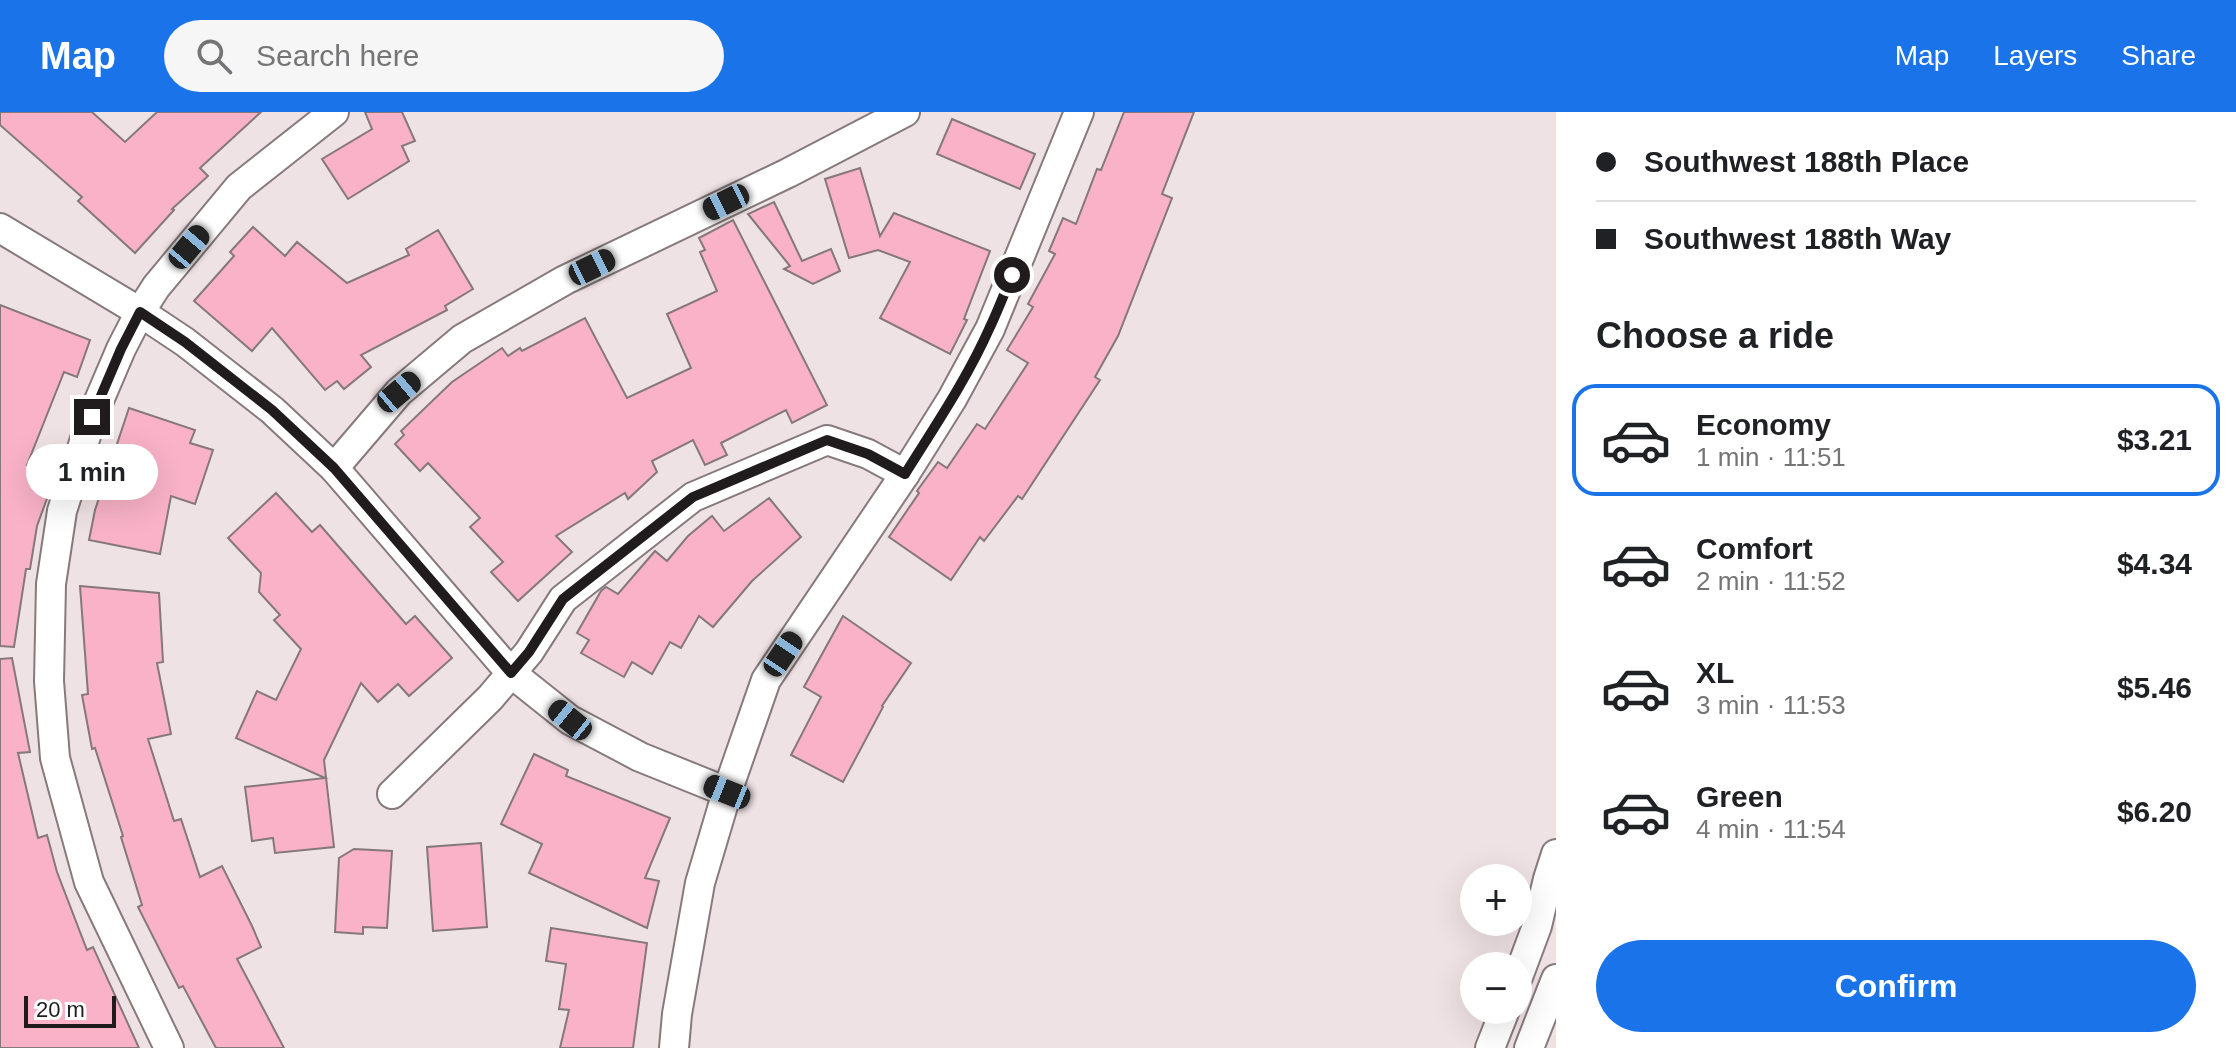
<!DOCTYPE html>
<meta charset="utf-8">
<style>
body{margin:0;font-family:Helvetica,sans-serif;background:#f6f6f6;color:#202124;height:100vh;display:flex;flex-direction:column;font-size:30px;white-space:nowrap}
*{box-sizing:border-box;margin:0}
p{font-size:26px;color:#757577}
.icon{flex:none;width:44px;height:44px;fill:none;stroke:currentColor;stroke-width:2;stroke-linecap:round;stroke-linejoin:round}
.map{position:relative;flex:1;overflow:hidden}
.sheet{display:flex;flex-direction:column;background:#fff;width:680px}
.sheet>*{flex:none}
.hud{display:grid;align-content:center;height:176px;padding:0 40px;background:#fff}
.tools{position:absolute;left:1460px;top:752px;display:grid;gap:16px}
.tools a{display:grid;place-items:center;width:72px;height:72px;border-radius:50%;background:#fff;box-shadow:0 8px 32px #0002;font-size:40px}
.scale{position:absolute;left:24px;bottom:20px;width:92px;box-sizing:border-box;padding-left:8px;border:4px solid #201b1c;border-top:0;font-size:22px;line-height:28px;white-space:nowrap;color:#201b1c;-webkit-text-stroke:6px #fff;paint-order:stroke}
.end{position:absolute;width:36px;height:36px;margin:-18px;border:10px solid #201b1c;background:#fff;box-shadow:0 0 0 4px #fff}
.from{border-radius:50%}
.bubble{position:absolute;height:56px;border-radius:28px;background:#fff;box-shadow:0 8px 32px #0002;font-size:26px;font-weight:700;line-height:56px;text-align:center}
.car{position:absolute;width:24px;height:48px;margin:-24px -12px;border-radius:10px;box-shadow:0 0 6px 2px #0007;background:linear-gradient(#222 24%,#8ab4d8 0 40%,#222 0 76%,#8ab4d8 0 86%,#222 0)}
.hud b{display:flex;align-items:center;gap:28px;height:76px;font-size:30px}
.hud b+b{border-top:2px solid #e0e0e0}
.hud i{width:20px;height:20px;background:#202124}
ul{padding:0;list-style:none}
li{display:flex;align-items:center;gap:24px;height:112px;margin:0 16px 12px;padding:0 24px;border:4px solid transparent;border-radius:24px}
li div{flex:1}
li b{display:block;font-size:30px}
li em{font-style:normal;font-weight:700}
li.active{border-color:#1a73e8}
li>.icon{width:72px;height:72px;stroke-width:1.5}
h2{padding:0 40px;font-size:36px;line-height:96px}
.primary-button{display:flex;gap:16px;margin-top:auto;padding:16px 40px}
.primary-button a{flex:1;height:92px;border-radius:48px;background:#1a73e8;color:#fff;font-size:32px;font-weight:700;line-height:92px;text-align:center}
header{display:flex;align-items:center;gap:48px;box-sizing:border-box;height:112px;padding:0 40px;background:#1a73e8;color:#fff}
header strong{font-size:38px}
nav{display:flex;gap:44px;margin-inline-start:auto;font-size:28px}
.search{width:560px;height:72px;background:#f6f6f6;display:flex;align-items:center;gap:20px;box-sizing:border-box;padding:0 28px;border-radius:44px;color:#757577;font-size:30px}
main{display:flex;flex:1;min-height:0}
.map>svg:first-child{display:block}
.building{fill:#f9b2c7;stroke:#85787c;stroke-width:2}
.lines{fill:none;stroke-linecap:round;stroke-linejoin:round}
.street-casing{stroke:#867a7d;stroke-width:32}
.street{stroke:#fff;stroke-width:28}
.route{stroke:#201b1c;stroke-width:10}
</style>
<header>
<strong>Map</strong>
<div class="search"><svg class="icon" aria-label="search" viewBox="0 0 24 24"><circle cx="10" cy="10" r="6"/><path d="M15 15l6 6"/></svg>Search here</div>
<nav><a>Map</a><a>Layers</a><a>Share</a></nav>
</header>
<main>
<div class="map">
<svg width="1556" height="936" viewBox="0 0 1556 936">
<rect width="100%" height="100%" fill="#efe2e5"/>
<g class="building">
<polygon points="0,0 92,0 125,30 157,0 261,0 200,56 208,64 172,97 174,98 135,141 78,89 82,85 0,13"/>
<polygon points="365,0 402,0 415,29 402,34 409,49 348,87 322,47 372,17"/>
<polygon points="1124,0 1194,0 1162,82 1172,86 1118,224 1095,265 1100,268 1022,387 1018,384 984,429 980,425 951,468 889,425 919,381 917,379 938,350 947,356 977,312 985,317 1028,251 1007,238 1033,195 1028,192 1055,142 1049,139 1063,106 1076,112 1097,57 1101,58"/>
<polygon points="952,7 1035,42 1020,77 937,42"/>
<polygon points="860,56 880,124 894,101 990,139 964,207 967,208 950,242 880,206 910,150 878,138 849,146 825,67"/>
<polygon points="774,90 802,149 831,137 840,159 813,172 784,157 790,154 748,102"/>
<polygon points="733,108 827,293 792,311 786,298 721,331 727,343 705,353 693,328 652,349 657,360 628,387 625,381 556,424 572,440 518,489 491,460 503,450 470,415 480,406 428,351 420,359 395,332 404,323 401,319 452,270 502,236 508,244 520,236 522,239 585,206 627,286 691,256 667,202 717,179 700,140 705,138 699,126"/>
<polygon points="253,115 285,144 297,130 347,171 409,143 406,137 438,118 473,177 445,194 447,198 361,243 371,255 344,277 337,269 325,278 272,216 252,239 194,189 234,144 230,140"/>
<polygon points="0,193 90,228 77,265 64,260 27,353 57,359 37,414 30,457 26,457 14,535 0,534"/>
<polygon points="129,296 195,318 190,331 213,338 195,392 171,384 160,442 89,428 95,398"/>
<polygon points="276,381 312,420 320,413 406,512 415,504 452,546 409,584 398,572 378,590 361,571 324,648 334,735 275,741 273,726 252,729 245,675 325,666 236,626 257,579 276,588 301,537 274,508 280,503 259,480 261,461 228,426"/>
<polygon points="769,386 801,425 752,469 713,515 699,504 681,536 670,530 652,562 632,550 624,565 581,541 589,528 577,521 601,479 606,475 618,482 655,439 667,449 688,424 712,404 724,419"/>
<polygon points="80,474 159,481 163,550 157,551 171,622 148,627 174,709 181,707 200,765 222,754 252,814 261,835 237,847 284,936 216,936 183,874 179,876 138,795 142,793 121,725 123,724 95,636 92,637 82,583 88,582"/>
<polygon points="843,504 911,551 882,594 883,595 843,670 791,643 821,585 804,575"/>
<polygon points="12,546 30,640 18,641 38,726 47,723 57,760 87,838 93,835 139,936 0,936 0,547"/>
<polygon points="534,642 568,658 566,664 670,706 645,766 659,769 647,816 529,761 542,732 501,712"/>
<polygon points="481,731 487,815 433,819 427,735"/>
<polygon points="354,737 392,739 387,816 363,815 363,822 335,820 339,746"/>
<polygon points="551,816 647,831 633,936 560,936 569,898 559,897 566,852 546,849"/>
</g>
<g class="lines">
<defs>
<g id="street">
<polyline points="0,116 140,200 185,230 272,298 334,356 511,561 570,608 640,645 727,680"/>
<polyline points="334,356 399,280 462,227 565,168 788,61 905,0"/>
<polyline points="392,682 490,586 529,540 563,487 693,385 827,328 868,342 905,362"/>
<polyline points="1518,865 1537,814 1548,767 1556,742"/>
<polyline points="169,936 89,770 55,646 49,569 51,472 62,399 92,305 121,237 140,200 156,175 239,75 334,0"/>
<polyline points="674,936 677,902 700,771 727,680 766,568 905,362 952,287 990,217 1079,0"/>
<polyline points="1490,936 1505,898"/>
<polyline points="1529,936 1556,867"/>
</g>
</defs>
<use href="#street" class="street-casing"/>
<use href="#street" class="street"/>
</g>
<g class="lines">
<path class="route" d="M92,305L121,237L140,200L185,230L272,298L334,356L511,561L529,540L563,487L693,385L827,328L868,342L905,362C935,314 967,267 990,215C998,198 1005,180 1012,163"/>
</g>
</svg>
<div class="tools">
<a>+</a>
<a>−</a>
</div>
<div class="scale">20 m</div>
<i class="end from" style="left:1012px;top:163px"></i>
<i class="end" style="left:92px;top:305px"></i>
<div class="bubble" style="left:26px;top:332px;width:132px">1 min</div>
<i class="car" style="left:726px;top:90px;rotate:244deg"></i>
<i class="car" style="left:189px;top:135px;rotate:40deg"></i>
<i class="car" style="left:592px;top:155px;rotate:64deg"></i>
<i class="car" style="left:399px;top:280px;rotate:50deg"></i>
<i class="car" style="left:783px;top:542px;rotate:34deg"></i>
<i class="car" style="left:570px;top:608px;rotate:309deg"></i>
<i class="car" style="left:727px;top:680px;rotate:292deg"></i>
</div>
<section class="sheet">
<div class="hud">
<b><i class="from"></i>Southwest 188th Place</b>
<b><i></i>Southwest 188th Way</b>
</div>
<h2>Choose a ride</h2>
<ul>
<li class="active"><svg class="icon" aria-label="car" viewBox="0 0 24 24"><path d="M5 17H2v-5l4-1 3-4h7l3 4 3 1v5h-3M9 17h6M6 11h13"/><circle cx="7" cy="17" r="2"/><circle cx="17" cy="17" r="2"/></svg><div><b>Economy</b><p>1 min · 11:51</p></div><em>$3.21</em></li>
<li><svg class="icon" aria-label="car" viewBox="0 0 24 24"><path d="M5 17H2v-5l4-1 3-4h7l3 4 3 1v5h-3M9 17h6M6 11h13"/><circle cx="7" cy="17" r="2"/><circle cx="17" cy="17" r="2"/></svg><div><b>Comfort</b><p>2 min · 11:52</p></div><em>$4.34</em></li>
<li><svg class="icon" aria-label="car" viewBox="0 0 24 24"><path d="M5 17H2v-5l4-1 3-4h7l3 4 3 1v5h-3M9 17h6M6 11h13"/><circle cx="7" cy="17" r="2"/><circle cx="17" cy="17" r="2"/></svg><div><b>XL</b><p>3 min · 11:53</p></div><em>$5.46</em></li>
<li><svg class="icon" aria-label="car" viewBox="0 0 24 24"><path d="M5 17H2v-5l4-1 3-4h7l3 4 3 1v5h-3M9 17h6M6 11h13"/><circle cx="7" cy="17" r="2"/><circle cx="17" cy="17" r="2"/></svg><div><b>Green</b><p>4 min · 11:54</p></div><em>$6.20</em></li>
</ul>
<div class="primary-button"><a>Confirm</a></div>
</section>
</main>
